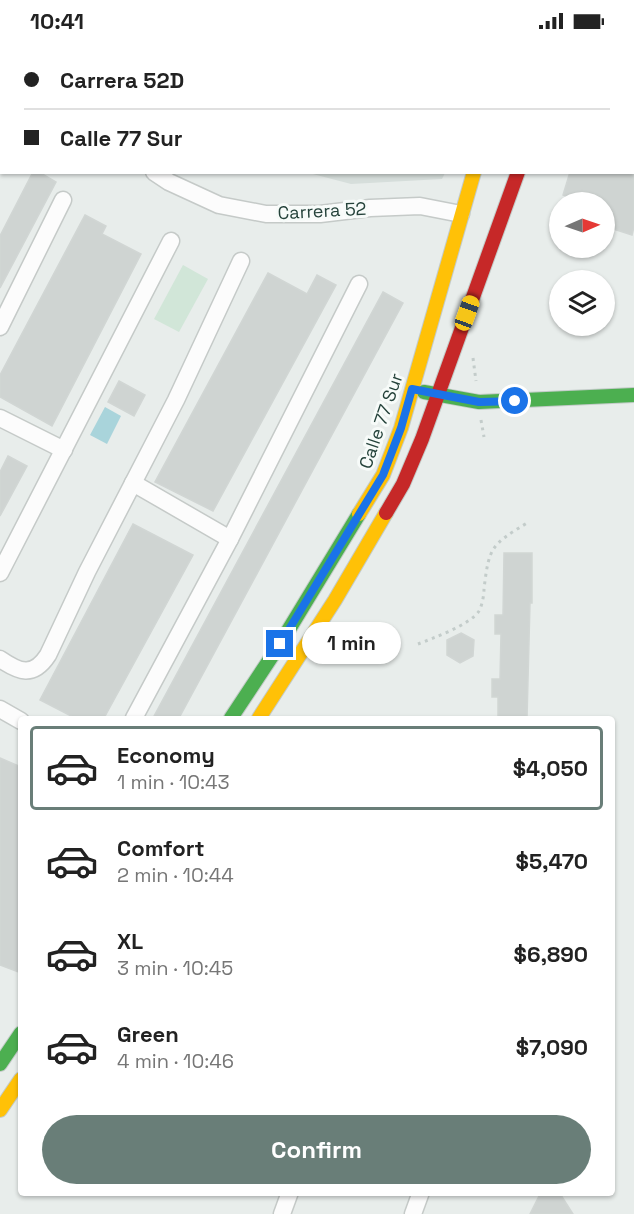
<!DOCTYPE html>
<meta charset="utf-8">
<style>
body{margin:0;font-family:"Space Grotesk",sans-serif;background:#f2f2f2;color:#222;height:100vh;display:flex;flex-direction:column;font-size:22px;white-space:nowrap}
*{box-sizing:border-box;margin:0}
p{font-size:20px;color:#767676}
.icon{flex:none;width:33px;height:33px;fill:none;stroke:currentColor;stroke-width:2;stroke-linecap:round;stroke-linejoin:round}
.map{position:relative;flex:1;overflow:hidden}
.details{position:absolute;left:18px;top:674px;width:597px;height:480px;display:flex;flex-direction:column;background:#fff;border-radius:6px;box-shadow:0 2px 4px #0004}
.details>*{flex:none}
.hud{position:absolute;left:0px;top:0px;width:634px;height:132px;box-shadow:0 2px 4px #0004;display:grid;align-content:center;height:132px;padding:0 24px;background:#fff}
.needle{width:39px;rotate:88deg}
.fabs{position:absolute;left:549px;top:150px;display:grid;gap:12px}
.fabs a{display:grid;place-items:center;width:66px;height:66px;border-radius:50%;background:#fff;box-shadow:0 2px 4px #0004;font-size:30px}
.end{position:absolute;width:27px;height:27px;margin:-14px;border:8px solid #1a73e8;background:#fff;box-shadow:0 0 0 3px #fff}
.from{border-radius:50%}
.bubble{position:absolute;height:42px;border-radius:21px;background:#fff;box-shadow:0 2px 4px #0004;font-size:20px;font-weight:700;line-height:42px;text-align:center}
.car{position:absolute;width:18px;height:36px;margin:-18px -9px;border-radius:8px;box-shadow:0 0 4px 2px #0007;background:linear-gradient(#f5c518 24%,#345 0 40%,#f5c518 0 76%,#345 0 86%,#f5c518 0)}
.hud b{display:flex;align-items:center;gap:21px;height:57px;font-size:22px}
.hud b+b{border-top:2px solid #e0e0e0}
.hud i{width:15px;height:15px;background:#222}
ul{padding:10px 0 0;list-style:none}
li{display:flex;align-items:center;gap:18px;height:84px;margin:0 12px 9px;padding:0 12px;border:3px solid transparent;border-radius:6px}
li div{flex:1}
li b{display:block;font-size:22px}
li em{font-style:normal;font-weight:700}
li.current{border-color:#697e78}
li>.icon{width:54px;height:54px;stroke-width:1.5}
.action{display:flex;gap:12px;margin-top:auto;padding:12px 24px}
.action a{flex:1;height:69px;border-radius:36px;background:#697e78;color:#fff;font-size:24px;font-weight:700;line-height:69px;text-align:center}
.status{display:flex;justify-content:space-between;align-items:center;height:42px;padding:0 30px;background:#fff;direction:ltr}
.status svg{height:16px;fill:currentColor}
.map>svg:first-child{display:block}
.built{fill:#d6dedb}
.green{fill:#d1e6d8}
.water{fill:#a9d4db}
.building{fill:#cfd4d2;stroke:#d1d6d4;stroke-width:1.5}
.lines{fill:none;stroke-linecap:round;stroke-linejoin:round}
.lane-casing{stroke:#c5cac8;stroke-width:10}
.street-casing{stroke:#c5cac8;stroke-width:19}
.fast-casing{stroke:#c3cbc8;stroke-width:16}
.slow-casing{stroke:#c3cbc8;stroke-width:16}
.jam-casing{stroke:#c3cbc8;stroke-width:16}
.path{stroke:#c3ccca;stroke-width:3;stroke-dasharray:3 4.5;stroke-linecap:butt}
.lane{stroke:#fcfcfc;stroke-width:8}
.street{stroke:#fcfcfc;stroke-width:16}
.fast{stroke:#4caf50;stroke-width:14}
.slow{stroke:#ffc107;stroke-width:14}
.jam{stroke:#c62828;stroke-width:14}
.route{stroke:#1a73e8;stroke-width:8}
.labels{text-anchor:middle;stroke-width:6;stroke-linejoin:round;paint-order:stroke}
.street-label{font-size:18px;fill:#24423a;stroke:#f7fbf9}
</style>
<div class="status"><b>10:41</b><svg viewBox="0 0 49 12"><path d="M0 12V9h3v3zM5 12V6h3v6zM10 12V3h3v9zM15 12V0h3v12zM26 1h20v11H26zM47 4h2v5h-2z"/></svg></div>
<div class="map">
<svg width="634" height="1172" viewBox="0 0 634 1172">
<rect width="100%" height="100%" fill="#e8edeb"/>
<g class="built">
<polygon points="75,0 496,0 495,2"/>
<polygon points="309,131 445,131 442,137 351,142"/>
</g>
<polygon class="green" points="183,223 208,237 179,290 154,277"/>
<polygon class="water" points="105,365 121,374 107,402 90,393"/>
<g class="building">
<polygon points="33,130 39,130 56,140 0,246 0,194"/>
<polygon points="570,130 634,130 634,185 632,193 604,184 604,160 584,160 563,153"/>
<polygon points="85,173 106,184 102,192 141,212 52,384 0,355 0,333"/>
<polygon points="268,231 307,252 317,233 336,243 213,469 155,440"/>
<polygon points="383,250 403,261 179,676 153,676"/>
<polygon points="119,339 145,353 134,374 108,360"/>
<polygon points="8,414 27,424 0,474 0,430"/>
<polygon points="133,482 193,513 104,676 75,676 40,658"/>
<polygon points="504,511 532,511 532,561 530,561 527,676 498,676 498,655 492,655 492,637 500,637 501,592 495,592 495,573 503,573"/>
<polygon points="461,591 474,598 473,614 460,621 447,613 447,598"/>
<polygon points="0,716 21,725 21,931 0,923"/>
<polygon points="541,1150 559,1150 573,1172 530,1172"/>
</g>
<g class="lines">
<defs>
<polyline id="lane" points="93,0 94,2"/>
<g id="street">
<polyline points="0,2 2,3"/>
<polyline points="154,130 169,140 219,163 266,172 320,172 370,166 420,164 461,172"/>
<polyline points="0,285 63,158"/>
<polyline points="0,376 64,408"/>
<polyline points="133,441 230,497"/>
<polyline points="0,531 171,199"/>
<path d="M0,617C19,630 33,636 48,613L87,530L176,358L241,219"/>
<polyline points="0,667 21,679"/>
<polyline points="134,676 230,497 359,242"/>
<polyline points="282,1172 290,1150"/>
<polyline points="413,1172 421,1150"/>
</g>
<g id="fast">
<polyline points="424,350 479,360 634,353"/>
<polyline points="231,676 280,602 359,472"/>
<polyline points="0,1022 21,991"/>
</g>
<g id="slow">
<polyline points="525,0 525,2"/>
<polyline points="568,2 569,0"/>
<polyline points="359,472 383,433 401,386 474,130"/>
<polyline points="259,676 335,558 386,471"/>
<polyline points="0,1068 21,1037"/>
</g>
<polyline id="jam" points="386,471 403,442 422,397 518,130"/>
</defs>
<use href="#lane" class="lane-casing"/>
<use href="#street" class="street-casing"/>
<use href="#fast" class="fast-casing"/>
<use href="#slow" class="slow-casing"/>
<use href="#jam" class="jam-casing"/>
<g class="path">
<polyline points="473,316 476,339"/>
<polyline points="481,378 484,395"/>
<path d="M418,602C433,596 470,583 479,569C482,564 484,553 484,547C489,505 491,503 527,481"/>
</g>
<use href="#lane" class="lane"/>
<use href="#street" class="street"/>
<use href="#fast" class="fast"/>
<use href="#slow" class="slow"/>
<use href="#jam" class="jam"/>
</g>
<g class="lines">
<polyline class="route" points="280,602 383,433 401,386 412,347 479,360 515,359"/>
</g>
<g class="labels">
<g class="street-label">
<text transform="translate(322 169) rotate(-3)" y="6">Carrera 52</text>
<text transform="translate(381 379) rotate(-71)" y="6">Calle 77 Sur</text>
</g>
</g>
</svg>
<div class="fabs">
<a><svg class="needle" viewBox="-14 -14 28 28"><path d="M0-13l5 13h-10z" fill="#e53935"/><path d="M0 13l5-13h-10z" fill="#767676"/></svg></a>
<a><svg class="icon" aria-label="layers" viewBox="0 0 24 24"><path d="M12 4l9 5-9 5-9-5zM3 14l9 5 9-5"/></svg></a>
</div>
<i class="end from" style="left:515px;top:359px"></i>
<i class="end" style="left:280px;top:602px"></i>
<div class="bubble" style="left:302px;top:580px;width:99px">1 min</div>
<i class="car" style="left:467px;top:271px;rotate:20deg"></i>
<div class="hud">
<b><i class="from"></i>Carrera 52D</b>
<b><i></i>Calle 77 Sur</b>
</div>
<section class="details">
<ul>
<li class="current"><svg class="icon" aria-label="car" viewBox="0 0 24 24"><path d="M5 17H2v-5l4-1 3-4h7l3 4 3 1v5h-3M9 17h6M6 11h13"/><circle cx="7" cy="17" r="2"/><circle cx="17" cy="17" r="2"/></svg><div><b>Economy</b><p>1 min · 10:43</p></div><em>$4,050</em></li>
<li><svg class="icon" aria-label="car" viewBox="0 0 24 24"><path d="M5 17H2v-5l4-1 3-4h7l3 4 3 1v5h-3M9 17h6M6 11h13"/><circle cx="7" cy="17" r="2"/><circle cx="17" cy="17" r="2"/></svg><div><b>Comfort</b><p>2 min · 10:44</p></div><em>$5,470</em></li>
<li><svg class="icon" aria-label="car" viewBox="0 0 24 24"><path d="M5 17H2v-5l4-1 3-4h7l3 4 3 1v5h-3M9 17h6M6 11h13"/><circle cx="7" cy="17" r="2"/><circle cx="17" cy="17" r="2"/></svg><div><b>XL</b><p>3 min · 10:45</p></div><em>$6,890</em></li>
<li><svg class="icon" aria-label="car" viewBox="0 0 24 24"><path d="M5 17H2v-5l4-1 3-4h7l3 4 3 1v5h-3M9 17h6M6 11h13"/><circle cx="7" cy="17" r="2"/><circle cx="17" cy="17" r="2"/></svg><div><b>Green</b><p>4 min · 10:46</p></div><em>$7,090</em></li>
</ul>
<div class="action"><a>Confirm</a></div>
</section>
</div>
